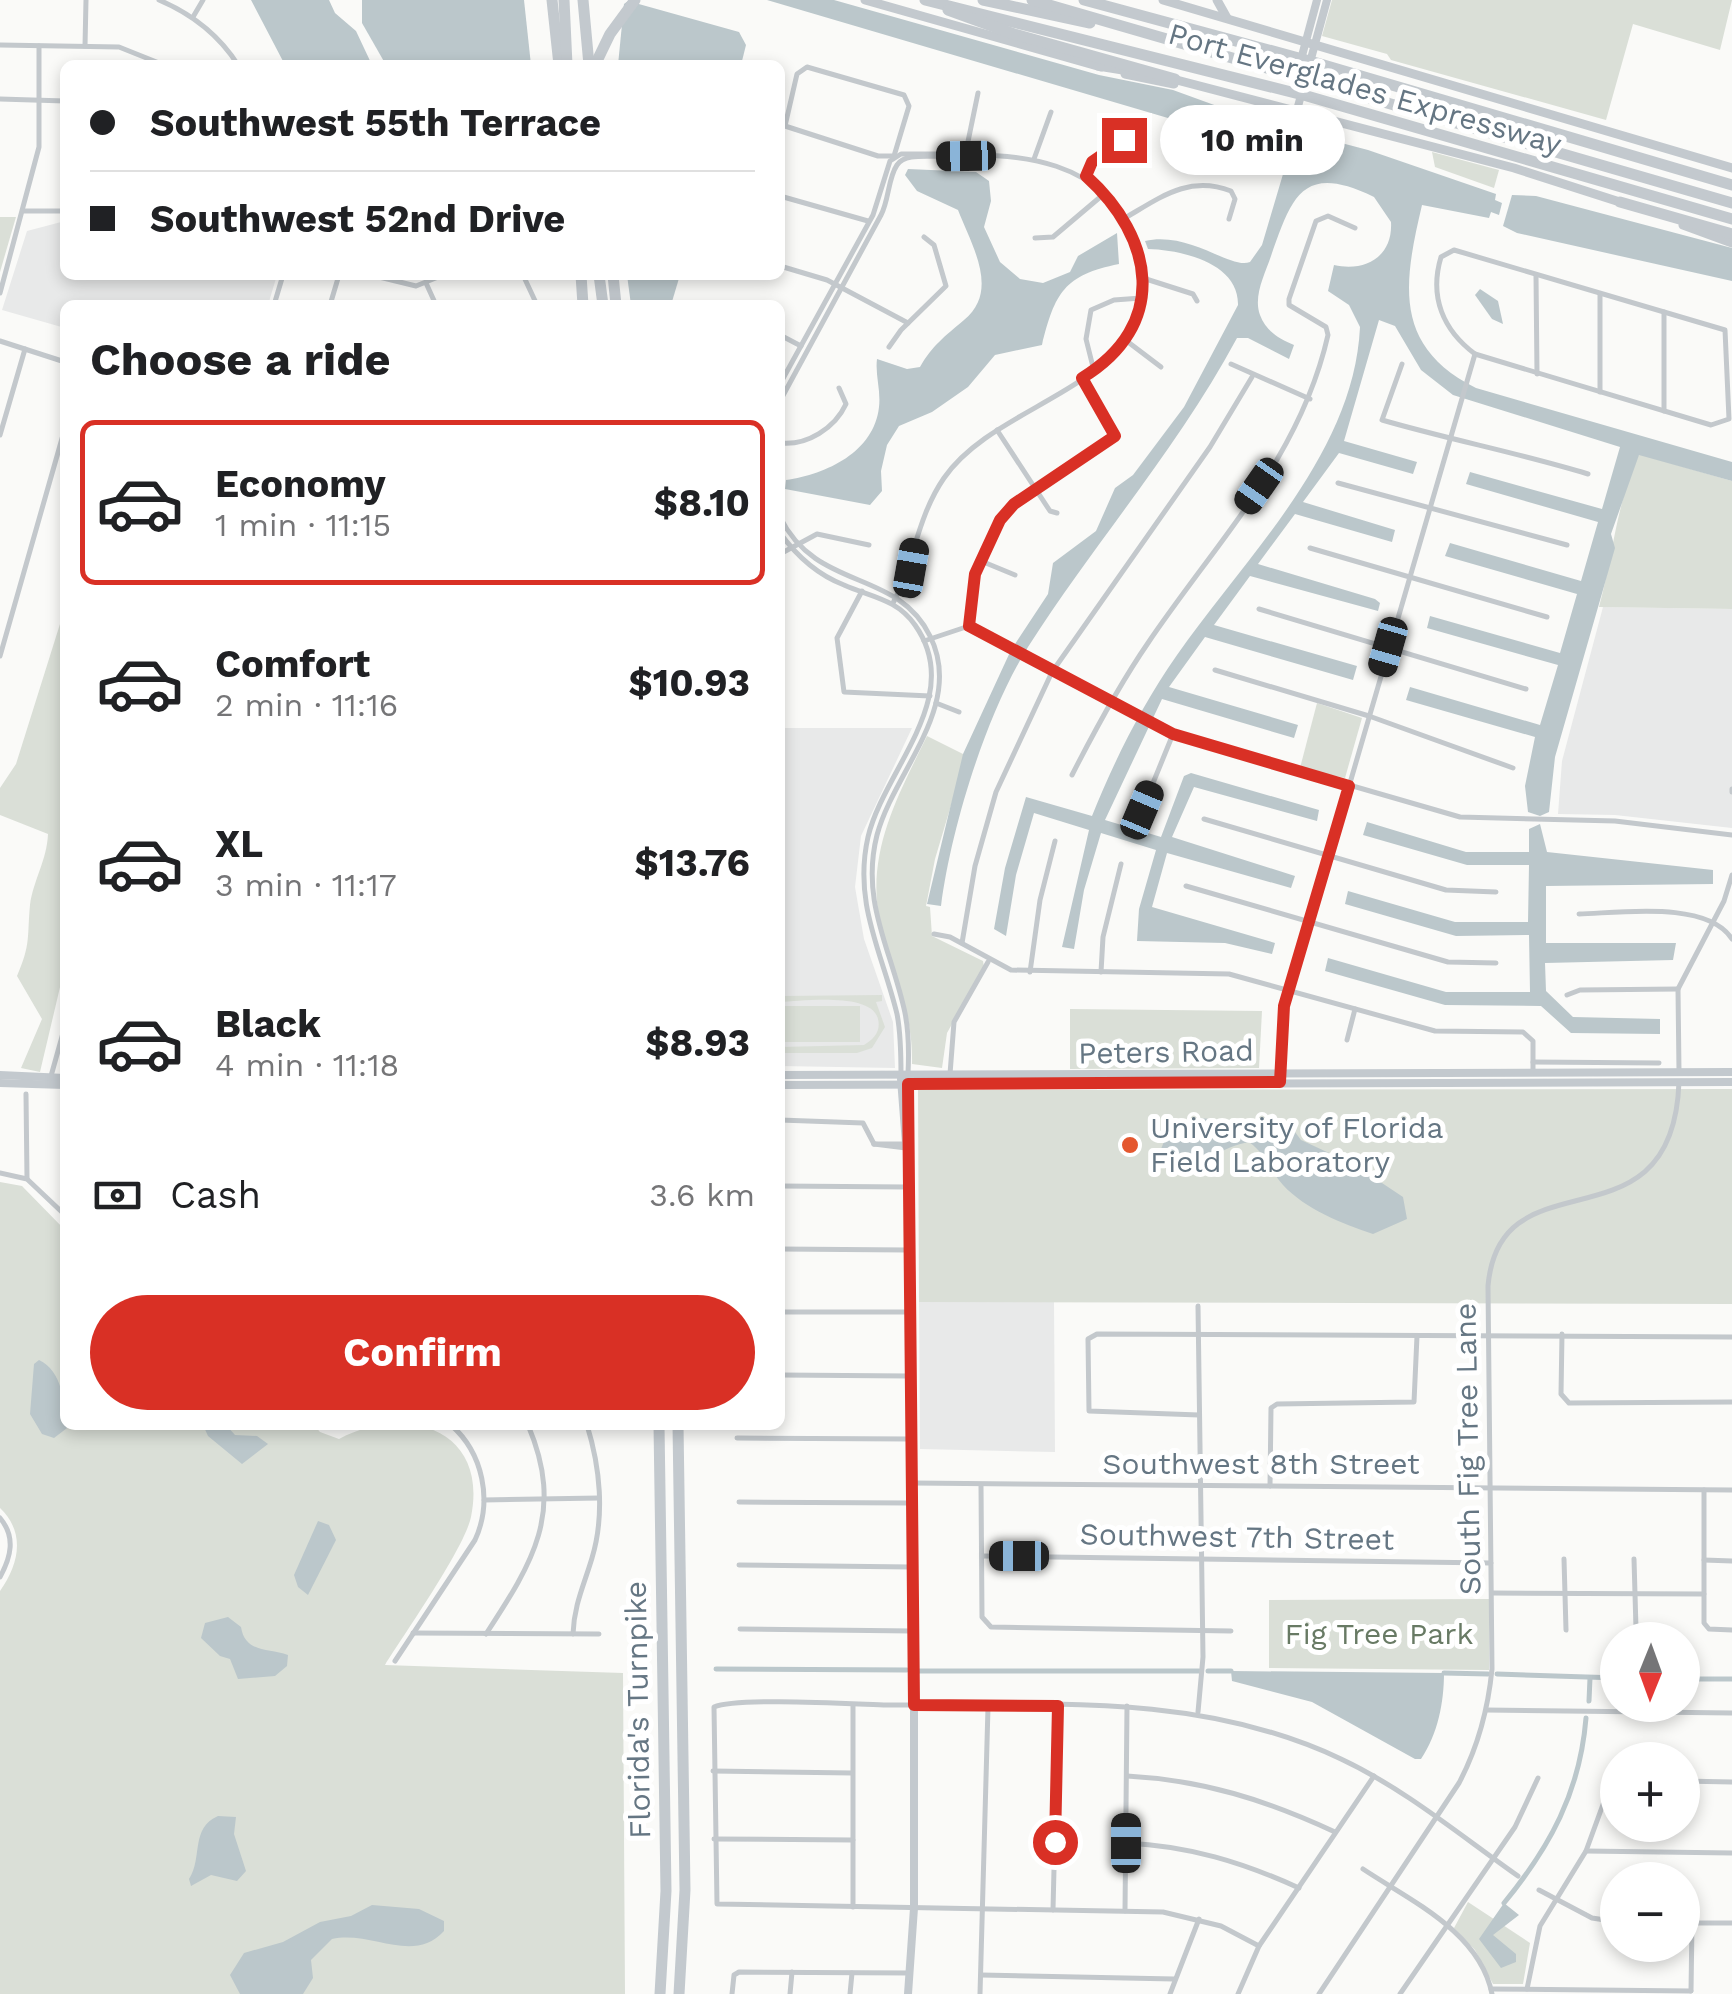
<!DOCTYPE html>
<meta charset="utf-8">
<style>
body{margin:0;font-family:"Work Sans",sans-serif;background:#f6f6f6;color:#202124;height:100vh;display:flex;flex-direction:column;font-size:38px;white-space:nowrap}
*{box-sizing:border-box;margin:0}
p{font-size:32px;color:#757577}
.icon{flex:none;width:55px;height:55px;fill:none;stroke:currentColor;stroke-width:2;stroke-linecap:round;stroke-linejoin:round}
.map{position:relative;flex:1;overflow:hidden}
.panel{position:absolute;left:60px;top:300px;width:725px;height:1130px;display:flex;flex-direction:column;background:#fff;border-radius:15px;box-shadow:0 5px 15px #0003}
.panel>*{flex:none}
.top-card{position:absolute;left:60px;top:60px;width:725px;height:220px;border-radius:15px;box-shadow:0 5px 15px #0003;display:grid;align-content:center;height:220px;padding:0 30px;background:#fff}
.needle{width:65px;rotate:181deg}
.fabs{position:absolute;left:1600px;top:1622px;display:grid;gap:20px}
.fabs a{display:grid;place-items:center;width:100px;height:100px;border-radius:50%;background:#fff;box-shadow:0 5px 15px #0003;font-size:50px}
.end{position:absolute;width:45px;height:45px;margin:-22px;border:12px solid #d93025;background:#fff;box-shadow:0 0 0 5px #fff}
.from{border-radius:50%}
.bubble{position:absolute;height:70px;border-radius:35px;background:#fff;box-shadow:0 5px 15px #0003;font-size:32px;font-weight:700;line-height:70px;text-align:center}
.car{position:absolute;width:30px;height:60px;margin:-30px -15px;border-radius:12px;box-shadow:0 0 8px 2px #0007;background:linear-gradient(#222 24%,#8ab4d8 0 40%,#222 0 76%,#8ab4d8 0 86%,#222 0)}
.top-card b{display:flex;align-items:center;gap:35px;height:95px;font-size:38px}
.top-card b+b{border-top:2px solid #e0e0e0}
.top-card i{width:25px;height:25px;background:#202124}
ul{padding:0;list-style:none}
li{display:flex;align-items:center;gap:30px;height:165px;margin:0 20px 15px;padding:0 10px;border:5px solid transparent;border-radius:15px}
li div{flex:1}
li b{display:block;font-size:38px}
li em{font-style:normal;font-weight:700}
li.current{border-color:#d93025}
li>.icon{width:90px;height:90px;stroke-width:1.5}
h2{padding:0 30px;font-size:45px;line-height:120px}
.pay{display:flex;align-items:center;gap:25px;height:110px;padding:0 30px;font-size:38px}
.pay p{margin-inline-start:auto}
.primary-button{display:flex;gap:20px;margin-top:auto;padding:20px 30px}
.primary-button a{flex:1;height:115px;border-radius:60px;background:#d93025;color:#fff;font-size:40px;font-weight:700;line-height:115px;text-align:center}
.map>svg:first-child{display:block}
.built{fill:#e8e9e9}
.green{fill:#dadfd7}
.water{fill:#bbc7cb}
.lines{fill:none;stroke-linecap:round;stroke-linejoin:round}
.canal{stroke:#bbc7cb;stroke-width:5}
.street{stroke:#c3c8cc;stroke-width:5}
.secondary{stroke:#c3c9ce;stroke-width:8}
.primary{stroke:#c3c9ce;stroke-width:9}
.highway{stroke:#c3c9ce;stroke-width:11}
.route{stroke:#d93025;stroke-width:12}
.poi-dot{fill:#e4572e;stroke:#fff;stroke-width:4}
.labels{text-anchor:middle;stroke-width:10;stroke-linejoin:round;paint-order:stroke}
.street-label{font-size:30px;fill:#657683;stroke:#fff}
.poi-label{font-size:30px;fill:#657683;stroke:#fff;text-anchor:start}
.park-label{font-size:30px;fill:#687a64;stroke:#fff}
</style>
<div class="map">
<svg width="1732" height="1994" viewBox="0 0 1732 1994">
<rect width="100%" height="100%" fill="#fafaf8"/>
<g class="built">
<polygon points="65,221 65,275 277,275 268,305 65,305 65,328 2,310 27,231"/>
<polygon points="1603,607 1732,609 1732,828 1615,815 1558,814 1562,761"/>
<polygon points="780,728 912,728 861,836 855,887 864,939 893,1022 895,1068 780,1066"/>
<polygon points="919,1302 1054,1302 1055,1452 920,1449"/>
</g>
<g class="green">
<polygon points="1332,0 1732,0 1720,50 1633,24 1606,120 1391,60 1387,54 1322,36"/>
<polygon points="1432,152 1499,170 1494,188 1435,167"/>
<polygon points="0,217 16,217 0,272"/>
<path d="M1639,454L1732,481V609L1599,607C1614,552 1615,508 1639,454Z"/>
<path d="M65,608V966L40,1072L21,1068L42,1019L17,976C31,944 27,937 30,905C33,881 47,860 48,834L0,815V788L16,764Z"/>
<polygon points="1317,703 1362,718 1345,778 1300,768"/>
<path d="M927,736L963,754V765L935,859L926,906L930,907L932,936L983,961L984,967L947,1033L942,1068L912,1064C913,1013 896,983 883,936C862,859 895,802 927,736Z"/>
<path d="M882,995V1001L876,1002L885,1027L872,1048L857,1053H780V1047L864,1045C874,1039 881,1031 878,1019C872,992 802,1001 780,1002V996Z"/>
<rect x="780" y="1006" width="80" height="36"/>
<polygon points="1070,1009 1262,1011 1259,1068 1070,1069"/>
<polygon points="1732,1089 1732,1304 919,1302 918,1090"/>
<path d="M0,1182L22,1186L65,1230V1425H314L320,1432L339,1439C405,1404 489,1428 471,1517C464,1549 405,1633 385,1665L623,1673L625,1994H0V1591C19,1564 26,1533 0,1508Z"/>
<polygon points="1489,1599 1489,1670 1269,1668 1269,1600"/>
<polygon points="1468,1902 1530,1943 1523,1984 1493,1984 1475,1950 1454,1928"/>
</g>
<g class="water">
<polygon points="251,0 329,0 335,13 356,31 372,65 285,65"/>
<polygon points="362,0 524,0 531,65 386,65 362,23"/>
<path d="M767,0H834L1099,75L1173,90L1261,122L1368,150L1496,194L1495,200L1502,203L1499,215L1491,212L1489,218L1422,205C1404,282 1392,346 1476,388L1732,462V481L1639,455L1611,534L1615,548L1555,757L1549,812L1540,816L1528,812L1525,786L1535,737L1406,700L1410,687L1540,725L1558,665L1427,628L1430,616L1560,653L1577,594L1445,556L1450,543L1581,581L1598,522L1466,484L1470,472L1602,509L1620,447L1453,395L1421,370L1395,326L1379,320L1344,441L1417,462L1413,474L1339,453L1303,502L1395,530L1392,542L1295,514L1258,564L1375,599L1380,603L1378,611L1250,576L1214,625L1357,666L1353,680L1205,637L1169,687L1298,725L1294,738L1162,699L1105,820L1161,837L1184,776L1191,773L1319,810L1317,821L1194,787L1172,837L1295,876L1291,888L1167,853L1152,907L1275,943L1272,954L1225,943L1137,941L1139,909L1156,850L1101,833L1084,890L1074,949L1062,947L1089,830L1034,813L1016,875L1006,936L994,929L1005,868L1026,797L1092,816C1115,759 1142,705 1177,655C1246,556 1354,454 1360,327L1349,305L1328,291L1334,265C1365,272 1393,257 1391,222L1374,197C1302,162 1292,197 1271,256C1265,274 1253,296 1260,315C1266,331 1279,339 1294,345L1289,359L1248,338H1237C1178,448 1095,542 1028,647C986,714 951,828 941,906L927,904L963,754L1011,650L1048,594L1053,563L1096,531L1115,488L1133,475L1184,407L1238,305C1239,263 1182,250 1148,249L1145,241C1190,231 1231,270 1250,262L1262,245L1286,164L1229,136Z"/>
<polygon points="628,1 739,32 746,45 741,65 618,65 624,4"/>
<path d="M908,169L976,172L989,181L991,201L984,227L1000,262L1020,279L1043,283L1070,272L1078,256L1117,233L1119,264C1064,275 1055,293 1042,345L995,355L968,387L932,412L899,426L887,445L881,471L882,491L870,505L785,489L786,480C827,474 874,452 879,407C881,390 875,375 877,359L907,369L920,367C932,346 945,336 964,320C1000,291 972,246 958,210L917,191L905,175Z"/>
<polygon points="1512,195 1536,196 1732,248 1732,281 1517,233 1503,226"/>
<polygon points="627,275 680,275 671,305 631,305"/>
<polygon points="1480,289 1498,301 1503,324 1492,319 1475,295"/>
<polygon points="1367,822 1466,852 1529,852 1529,829 1540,824 1547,852 1713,870 1713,884 1546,886 1546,943 1676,943 1673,960 1545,963 1546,991 1573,1017 1660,1019 1660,1034 1571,1033 1541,1006 1445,1005 1325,971 1328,958 1446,992 1530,992 1529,935 1456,936 1345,904 1348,891 1455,922 1528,922 1529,865 1467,865 1363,835"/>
<path d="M1197,1118L1289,1124L1301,1140L1355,1165L1403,1197L1407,1219L1373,1234C1343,1224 1305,1209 1283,1185C1269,1170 1267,1155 1249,1142C1221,1146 1197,1171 1170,1167L1161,1149L1167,1134Z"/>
<path d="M39,1360C62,1371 65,1402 65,1425H71L54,1438L42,1434L30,1414L34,1364Z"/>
<polygon points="203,1425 226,1425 235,1435 257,1436 268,1444 242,1464 208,1436"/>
<polygon points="318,1521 329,1525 336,1540 308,1595 298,1587 294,1575"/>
<path d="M228,1617L241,1627C245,1653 268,1648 288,1655L287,1666L275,1676L238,1679L230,1659L220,1656L201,1638L205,1623Z"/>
<path d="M1231,1671L1444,1673C1444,1702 1438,1734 1421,1759H1415L1312,1702L1232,1681Z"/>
<path d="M218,1816L236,1817L234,1834L246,1871L237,1881L211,1875L191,1886L189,1879C203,1858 190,1828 218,1816Z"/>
<polygon points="1504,1903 1519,1915 1493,1935 1516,1954 1516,1962 1501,1968 1479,1939"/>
<path d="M372,1905L419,1909L444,1921V1931C413,1965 371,1930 332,1939L311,1960L313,1978L303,1994H240L230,1975L244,1953L283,1942L320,1922L351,1916Z"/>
</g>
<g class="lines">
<g class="canal">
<polyline points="716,1669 907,1670"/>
<polyline points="918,1671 1199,1671"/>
<polyline points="1208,1671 1231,1671"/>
<polyline points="1444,1673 1488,1674"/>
<polyline points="1497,1674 1618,1678"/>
<polyline points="1682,1679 1732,1679"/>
<polyline points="1589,1701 1590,1678"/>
<path d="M1504,1903C1550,1847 1580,1792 1586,1718"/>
</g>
<g class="street">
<path d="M159,0C192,14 219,35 238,65"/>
<polyline points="193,17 203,0"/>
<polyline points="0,45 119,47 164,65"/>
<polyline points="85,46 86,0"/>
<polygon points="807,67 904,95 909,106 894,156 878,156 785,126 797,74"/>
<polyline points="0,99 65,101"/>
<polyline points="965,156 978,93"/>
<polyline points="1034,159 1051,112"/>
<polyline points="1086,176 1092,162 1124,139"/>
<polyline points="780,196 868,221"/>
<polyline points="24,211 65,211"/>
<path d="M1125,218C1161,197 1189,175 1231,191L1235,199L1229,219"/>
<polyline points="1035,238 1053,237 1105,193"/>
<path d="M1454,250L1725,330L1729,419L1711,425L1475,354C1443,330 1429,297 1441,257Z"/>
<polyline points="780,266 827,280 908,323"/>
<polyline points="371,275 416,286 443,275"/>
<polyline points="523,275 537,305"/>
<polyline points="1536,275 1537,374"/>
<polyline points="1146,279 1193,294 1197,301"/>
<polyline points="426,283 436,305"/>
<polyline points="0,293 39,147 39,46"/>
<polyline points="1600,295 1600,392"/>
<polyline points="274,305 283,275"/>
<polyline points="330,305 339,275"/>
<polyline points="1664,312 1664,411"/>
<polyline points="780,335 801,346"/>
<polyline points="0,341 65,362"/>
<polyline points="1128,342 1161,367"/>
<polyline points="889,347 901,330 946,286 934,245 924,237"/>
<polyline points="1231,364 1310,399"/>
<path d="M1402,364L1382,420C1451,440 1519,453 1588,474"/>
<polyline points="1094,371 1086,339 1091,310 1114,300 1141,298"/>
<polyline points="780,384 873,215 890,161 901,154 937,154"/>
<path d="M780,401C813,339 848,277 881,215C889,200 888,178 897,165C905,153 928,157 940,156C1017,151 1108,159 1135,244C1138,255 1146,269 1146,280C1142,390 997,401 944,478C917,517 914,563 893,603"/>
<polyline points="997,430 1050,511 1057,513"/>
<polyline points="0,435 25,349"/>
<path d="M780,443C807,446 835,428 846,404L839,388"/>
<polyline points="1338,483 1567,545"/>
<path d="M780,517C817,592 897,568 930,636C965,706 894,771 877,835C860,902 892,951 905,1013C909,1033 909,1054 908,1074"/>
<path d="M780,533C796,555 818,575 844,585C871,597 897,599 915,625C966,697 884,769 868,837C853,903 882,952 897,1014C901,1034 901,1055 901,1075"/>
<polyline points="1310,548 1547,617"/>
<polyline points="780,554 817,534 869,545"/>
<polyline points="981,561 1015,575"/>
<polyline points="862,591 837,638 844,692 930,696"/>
<polyline points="1259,609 1526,689"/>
<polyline points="969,626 975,573 1000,520 1014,503 1115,437 1083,380"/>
<polyline points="924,641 969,626 1173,734 1460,817 1615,821 1732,835"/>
<polyline points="0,656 65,428"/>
<polyline points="1215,670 1369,716 1513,768"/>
<polyline points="936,703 959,712"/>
<path d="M1072,775C1095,730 1119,685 1148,643C1217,541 1300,458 1328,335L1326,327L1289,305V299L1316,221L1328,216L1355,228"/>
<polyline points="1732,789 1732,792"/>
<polyline points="1142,810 1173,734"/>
<polyline points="1204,819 1446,890 1496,892"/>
<polyline points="1186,886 1448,962 1496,963"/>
<path d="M1579,914C1619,913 1707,900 1732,939"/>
<polyline points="934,934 950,937 1011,970 1229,974 1435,1031 1523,1032 1533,1041 1533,1073"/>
<polyline points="962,943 975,866 996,792 1052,672 1210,447 1252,377"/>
<polyline points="1030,972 1040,900 1055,841"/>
<polyline points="1101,972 1103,937 1121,864"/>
<polyline points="1567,995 1580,990 1678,989"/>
<polyline points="1347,1040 1355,1009"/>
<polyline points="1533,1062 1659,1063"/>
<polyline points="1679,1071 1678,989 1724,901 1732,875"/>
<polyline points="1280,1073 1285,1006 1475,354"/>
<polyline points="950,1074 954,1022 988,962"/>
<polyline points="51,1076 65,1026"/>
<polyline points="26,1094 27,1179"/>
<polyline points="780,1120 863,1123 874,1144"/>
<polyline points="874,1144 906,1148"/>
<polyline points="874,1144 906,1144"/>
<polyline points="0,1173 27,1179 65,1215"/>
<polyline points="780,1186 907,1187"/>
<polyline points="780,1249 907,1250"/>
<polyline points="1198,1306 1203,1657 1198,1712"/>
<polyline points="780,1312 907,1312"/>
<polyline points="1562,1334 1561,1394 1569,1403 1732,1402"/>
<polyline points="780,1375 909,1376"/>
<polyline points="1199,1415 1089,1411 1088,1339 1097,1334 1732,1337"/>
<polyline points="737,1438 910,1439"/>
<polyline points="913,1483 1732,1490"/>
<polyline points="981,1485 982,1617 991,1627 1231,1631"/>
<polyline points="1270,1486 1271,1408 1277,1404 1414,1402 1417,1336"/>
<polyline points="1704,1490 1704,1623 1709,1629 1732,1630"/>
<polyline points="484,1500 599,1498"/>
<polyline points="739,1502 910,1503"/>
<path d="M0,1518C16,1537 11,1557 0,1577"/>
<polyline points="982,1556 1491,1563"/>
<polyline points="1564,1559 1566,1630"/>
<polyline points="1634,1559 1636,1629"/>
<polyline points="1704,1560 1732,1561"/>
<polyline points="739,1565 911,1567"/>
<polyline points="1492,1593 1704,1594"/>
<polyline points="740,1629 912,1631"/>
<polyline points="413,1633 599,1634"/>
<path d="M486,1634C533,1562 565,1512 528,1425"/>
<path d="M573,1634C574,1605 584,1585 592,1558C605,1515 600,1467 587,1425"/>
<path d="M395,1661L475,1540C493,1501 483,1453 451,1425"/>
<polyline points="1486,1710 1732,1713"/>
<polyline points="713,1771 852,1773"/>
<path d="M1127,1776C1203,1780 1266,1800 1335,1832"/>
<polyline points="1682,1781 1732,1782"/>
<polyline points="714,1839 853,1840"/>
<path d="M1126,1843C1189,1846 1242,1862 1299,1888"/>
<polyline points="1586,1851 1732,1853"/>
<path d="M1363,1869C1411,1901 1480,1932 1492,1994"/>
<polyline points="1539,1890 1592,1918 1618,1922"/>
<polyline points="853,1907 853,1705"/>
<polyline points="1053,1910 1058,1706"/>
<polyline points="1125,1911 1127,1706"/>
<polyline points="1682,1923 1732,1923"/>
<path d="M1259,1946L1221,1926L1163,1912L717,1904L714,1707C737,1697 854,1704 887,1705C1042,1705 1198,1691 1341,1759C1405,1789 1461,1836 1518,1876"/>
<polyline points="981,1975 1174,1979"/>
<polyline points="1491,1989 1691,1991"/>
<polyline points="1527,1989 1540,1926 1586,1851 1609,1788 1618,1781"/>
<polyline points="1691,1991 1692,1923"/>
<polyline points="732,1994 734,1975 739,1972 910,1973"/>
<polyline points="790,1994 792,1972"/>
<polyline points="850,1994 852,1973"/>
<polyline points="980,1994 988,1707"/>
<polyline points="1170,1994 1199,1919"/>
<polyline points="1238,1994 1259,1946 1374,1776"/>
<path d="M1319,1994L1459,1783C1478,1747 1488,1710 1492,1669L1488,1286C1500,1149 1673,1257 1679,1082"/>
<polyline points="1400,1994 1515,1827 1538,1778"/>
</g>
<g class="secondary">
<polyline points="1296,78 1317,0"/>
<polyline points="1297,110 1327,0"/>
<polyline points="0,1075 65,1078"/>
<polyline points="780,1075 1732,1072"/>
<polyline points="901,1079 906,1144"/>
<polyline points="0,1083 65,1085"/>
<polyline points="780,1085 1732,1082"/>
<polyline points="908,1994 914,1908 914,1705 908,1079"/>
</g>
<g class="primary">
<polyline points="865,0 1101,67"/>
<polyline points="1163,0 1732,168"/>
<polyline points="1217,0 1227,18"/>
<polyline points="1098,66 1129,71"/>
<polyline points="1125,74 1174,84"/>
<polyline points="1169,78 1514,168 1626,204"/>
<polyline points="1266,108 1299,117"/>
<polyline points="1683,225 1732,243"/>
</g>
<g class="highway">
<polyline points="552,0 559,65"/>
<polyline points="564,0 567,65"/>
<polyline points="583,0 589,65"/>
<polyline points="925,0 1307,96 1732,219"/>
<polyline points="983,0 1090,23"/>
<polyline points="1032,0 1732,203"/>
<polyline points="1084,0 1317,63 1732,185"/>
<polyline points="948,10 1014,34 1175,79"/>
<polyline points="595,65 610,34 635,0"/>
<polyline points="1620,202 1732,234"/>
<polyline points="581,275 583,305"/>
<polyline points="599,275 603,305"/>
<polyline points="613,275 616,305"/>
<polyline points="659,1425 666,1891 660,1994"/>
<polyline points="678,1425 685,1890 679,1994"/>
</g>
</g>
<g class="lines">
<path class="route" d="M1055,1842L1058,1706L914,1705L908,1084L1280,1082L1284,1006L1349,786L1173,734L969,626L975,574L1000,520L1014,504L1115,436L1082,378C1169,325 1155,238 1086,176L1092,162L1124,140"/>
</g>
<circle class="poi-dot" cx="1130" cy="1145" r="10"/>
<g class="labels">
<g class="street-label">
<text transform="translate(1365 89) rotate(16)" y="10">Port Everglades Expressway</text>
<text transform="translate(1166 1052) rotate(-1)" y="10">Peters Road</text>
<text transform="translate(1468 1449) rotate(-91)" y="10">South Fig Tree Lane</text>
<text x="1261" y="1474">Southwest 8th Street</text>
<text transform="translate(1237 1537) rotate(1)" y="10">Southwest 7th Street</text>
<text transform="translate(638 1710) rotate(-91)" y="10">Florida's Turnpike</text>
</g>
<g class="poi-label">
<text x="1150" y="1138">University of Florida<tspan x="1150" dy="34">Field Laboratory</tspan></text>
</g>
<g class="park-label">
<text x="1379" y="1644">Fig Tree Park</text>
</g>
</g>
</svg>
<div class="fabs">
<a><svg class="needle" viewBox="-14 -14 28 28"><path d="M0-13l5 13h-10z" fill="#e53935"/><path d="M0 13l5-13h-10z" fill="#757577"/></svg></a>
<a>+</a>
<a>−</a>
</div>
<i class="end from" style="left:1055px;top:1842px"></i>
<i class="end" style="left:1124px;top:140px"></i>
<div class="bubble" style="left:1160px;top:105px;width:185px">10 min</div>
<i class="car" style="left:966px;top:156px;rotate:269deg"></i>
<i class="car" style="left:1259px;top:486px;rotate:215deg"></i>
<i class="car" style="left:911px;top:568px;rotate:10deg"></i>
<i class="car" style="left:1388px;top:647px;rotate:196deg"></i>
<i class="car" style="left:1142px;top:810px;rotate:23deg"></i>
<i class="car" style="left:1019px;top:1556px;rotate:270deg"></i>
<i class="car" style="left:1126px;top:1843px;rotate:0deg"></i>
<div class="top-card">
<b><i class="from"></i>Southwest 55th Terrace</b>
<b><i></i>Southwest 52nd Drive</b>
</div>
<section class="panel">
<h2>Choose a ride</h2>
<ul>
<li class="current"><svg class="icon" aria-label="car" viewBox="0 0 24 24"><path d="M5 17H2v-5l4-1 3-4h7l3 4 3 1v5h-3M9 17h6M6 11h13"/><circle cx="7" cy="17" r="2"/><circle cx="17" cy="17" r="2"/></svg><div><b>Economy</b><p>1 min · 11:15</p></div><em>$8.10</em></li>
<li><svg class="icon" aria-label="car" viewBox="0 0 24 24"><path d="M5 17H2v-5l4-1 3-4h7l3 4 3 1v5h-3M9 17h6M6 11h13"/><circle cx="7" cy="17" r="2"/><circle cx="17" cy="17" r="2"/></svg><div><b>Comfort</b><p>2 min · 11:16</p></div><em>$10.93</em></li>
<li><svg class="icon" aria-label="car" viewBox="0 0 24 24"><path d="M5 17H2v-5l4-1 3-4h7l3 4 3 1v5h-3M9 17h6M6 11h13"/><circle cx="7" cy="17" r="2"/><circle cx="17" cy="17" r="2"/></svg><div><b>XL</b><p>3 min · 11:17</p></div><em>$13.76</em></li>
<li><svg class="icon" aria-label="car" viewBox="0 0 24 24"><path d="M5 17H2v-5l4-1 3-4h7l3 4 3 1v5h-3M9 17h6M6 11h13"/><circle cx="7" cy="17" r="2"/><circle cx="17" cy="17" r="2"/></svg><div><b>Black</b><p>4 min · 11:18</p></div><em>$8.93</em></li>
</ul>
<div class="pay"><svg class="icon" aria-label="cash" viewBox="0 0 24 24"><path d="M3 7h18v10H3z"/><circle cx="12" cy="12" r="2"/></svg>Cash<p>3.6 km</p></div>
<div class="primary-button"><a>Confirm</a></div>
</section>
</div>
